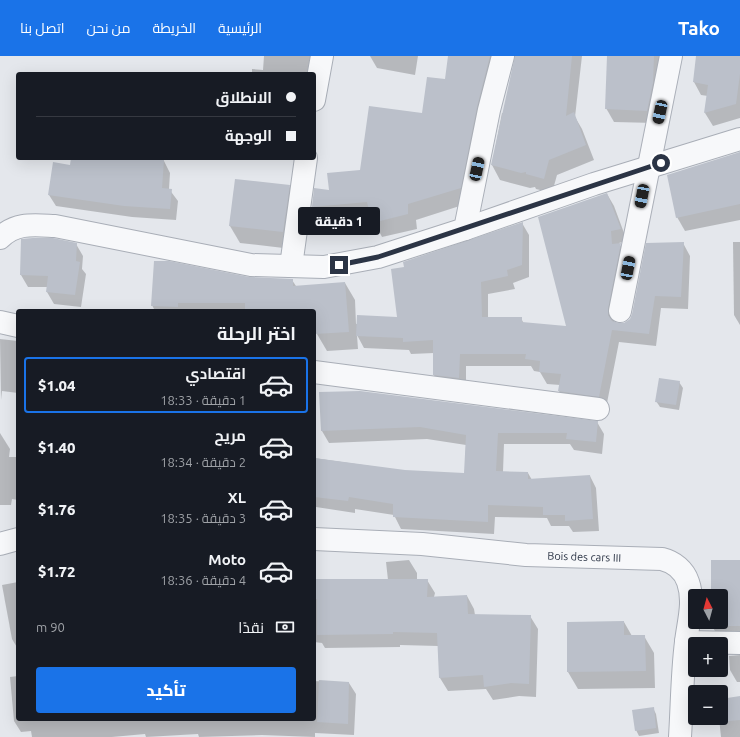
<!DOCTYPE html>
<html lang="ar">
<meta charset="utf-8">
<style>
body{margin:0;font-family:Ubuntu,Cairo,sans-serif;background:#20242c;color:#f1f3f6;direction:rtl;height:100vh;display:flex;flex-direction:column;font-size:15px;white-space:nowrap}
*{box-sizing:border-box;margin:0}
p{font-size:13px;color:#9ea1a6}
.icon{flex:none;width:22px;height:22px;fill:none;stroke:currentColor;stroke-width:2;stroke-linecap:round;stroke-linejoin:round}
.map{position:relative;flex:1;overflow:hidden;direction:ltr}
.drawer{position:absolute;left:16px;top:253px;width:300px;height:412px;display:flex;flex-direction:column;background:#171b24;border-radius:4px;box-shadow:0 4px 16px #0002;direction:rtl}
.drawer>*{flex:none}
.banner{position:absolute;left:16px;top:16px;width:300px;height:88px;border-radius:4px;box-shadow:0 4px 16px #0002;direction:rtl;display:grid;align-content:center;height:88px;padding:0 20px;background:#171b24}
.needle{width:26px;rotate:354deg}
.fabs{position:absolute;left:688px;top:533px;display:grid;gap:8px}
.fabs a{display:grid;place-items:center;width:40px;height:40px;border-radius:4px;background:#171b24;box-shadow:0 4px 16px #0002;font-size:20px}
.end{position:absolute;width:18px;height:18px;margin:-9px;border:5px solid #2b3445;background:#fff;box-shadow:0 0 0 2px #fff}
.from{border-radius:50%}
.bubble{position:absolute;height:28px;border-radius:4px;background:#171b24;box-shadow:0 4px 16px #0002;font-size:13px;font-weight:800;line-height:28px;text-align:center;direction:rtl}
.car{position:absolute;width:12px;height:24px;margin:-12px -6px;border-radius:5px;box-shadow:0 0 3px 1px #0007;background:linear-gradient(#222 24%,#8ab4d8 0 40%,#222 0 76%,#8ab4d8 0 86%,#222 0)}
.banner b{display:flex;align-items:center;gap:14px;height:38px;font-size:15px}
.banner b+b{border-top:1px solid #363941}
.banner i{width:10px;height:10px;background:#f1f3f6}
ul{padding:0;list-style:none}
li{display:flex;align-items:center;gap:12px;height:56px;margin:0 8px 6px;padding:0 12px;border:2px solid transparent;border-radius:4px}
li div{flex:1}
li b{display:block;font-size:15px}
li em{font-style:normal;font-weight:800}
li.current{border-color:#1a73e8}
li>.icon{width:36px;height:36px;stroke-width:1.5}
h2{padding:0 20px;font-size:18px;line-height:48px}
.pay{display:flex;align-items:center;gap:10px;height:44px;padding:0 20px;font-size:15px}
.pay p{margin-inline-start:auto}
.primary-button{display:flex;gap:8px;margin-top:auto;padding:8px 20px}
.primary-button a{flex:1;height:46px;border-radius:4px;background:#1a73e8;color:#fff;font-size:16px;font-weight:800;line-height:46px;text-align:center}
header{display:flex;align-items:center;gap:24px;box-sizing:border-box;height:56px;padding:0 20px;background:#1a73e8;color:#fff}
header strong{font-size:19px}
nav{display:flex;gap:22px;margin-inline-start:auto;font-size:14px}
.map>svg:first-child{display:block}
.shadow{fill:#0003}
.building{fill:#bbc0ca}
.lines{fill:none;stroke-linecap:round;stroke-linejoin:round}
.minor-casing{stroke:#a9aeb7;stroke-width:24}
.tertiary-casing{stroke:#a9aeb7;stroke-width:24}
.minor{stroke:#f7f8fa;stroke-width:22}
.tertiary{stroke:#f7f8fa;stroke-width:22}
.route{stroke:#2b3445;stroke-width:5}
.labels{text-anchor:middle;stroke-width:4;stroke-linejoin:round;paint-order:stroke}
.street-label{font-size:11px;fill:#2b3445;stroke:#f4f6f9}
</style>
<header>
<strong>Tako</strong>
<nav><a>الرئيسية</a><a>الخريطة</a><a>من نحن</a><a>اتصل بنا</a></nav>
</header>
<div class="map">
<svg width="740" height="681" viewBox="0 0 740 681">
<rect width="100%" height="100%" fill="#e4e7ec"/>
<g class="shadow">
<polygon points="264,0 324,0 311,18 252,18 252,13 263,14"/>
<polygon points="370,0 418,0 415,19 377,12"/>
<polygon points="449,0 504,0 469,147 416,164 417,173 382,181 372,162 322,166 313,151 330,135 360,115 423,58 446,24"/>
<polygon points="527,0 582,0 575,61 582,73 594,104 557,119 552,137 536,133 535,131 530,132 500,124 492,109 502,57 515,59"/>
<polygon points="608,0 661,0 655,67 614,66 606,52"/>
<polygon points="697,0 740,0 740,62 713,70 705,57 708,40 701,39 694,26"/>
<polygon points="740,97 740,164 685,175 677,161"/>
<polygon points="72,102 117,102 164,105 170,117 169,133 178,145 176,164 132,161 56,150 49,139 71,110"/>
<polygon points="289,130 299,147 292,193 240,187 230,170"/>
<polygon points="607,138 614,150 627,185 619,187 627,201 614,267 625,268 630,264 683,187 690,200 688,253 661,252 656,290 619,286 606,352 566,347 559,335 560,329 547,328 540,316 534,315 531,310 466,310 466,334 441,331 434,319 434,297 411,298 409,294 364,292 357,279 358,293 327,295 317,278 345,227 355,244 356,268 398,262 405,212 522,167 529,179 529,221 513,227 515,233 488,238 488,262 521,262 524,268 567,272"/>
<polygon points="22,184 76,188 83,200 82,213 86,218 81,251 54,248 47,236 48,231 28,231 21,219"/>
<polygon points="733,186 740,186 740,269 734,259"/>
<polygon points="249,222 292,224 300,236 302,255 155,255 152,249"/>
<polygon points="0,283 18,285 18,337 2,335 1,344"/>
<polygon points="679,326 683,332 679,354 660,351 656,345"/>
<polygon points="320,337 597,366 604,378 602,398 574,394 570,388 504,388 503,416 528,417 532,424 590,420 596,432 599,475 573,476 569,470 551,470 547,462 495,461 494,478 401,473 394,459 355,453 355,457 316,451 316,455 314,455 314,402 405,415 465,418 466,389 427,383 329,387 322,375"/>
<polygon points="0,377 10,393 9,401 18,401 18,444 12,443 11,449 0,449"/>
<polygon points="409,504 417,517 417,524 427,524 435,537 434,541 467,540 474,553 475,559 530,560 538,573 536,641 519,640 493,644 486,633 448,635 440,622 438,590 400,589 400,591 325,592 322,587 314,586 314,521 316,524 388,524 386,506"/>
<polygon points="740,505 740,591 722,587 712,570 712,566 721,566 721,540 712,540"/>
<polygon points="18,526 18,593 12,583 2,529"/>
<polygon points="624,566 632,580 644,580 654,597 655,632 578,633 568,616"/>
<polygon points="740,599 740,626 737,626 730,614 729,600"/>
<polygon points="18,620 18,663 314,663 314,625 349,627 356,638 354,679 315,677 315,681 262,679 199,681 198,678 146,681 145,678 112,681 32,681 31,675 21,676 14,665 10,621"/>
<polygon points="740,641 740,681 721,681 719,662 721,662 721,644"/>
<polygon points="653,652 656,658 659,677 639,680 636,674"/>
</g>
<g class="building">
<polygon points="448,0 490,0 477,51 461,132 408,148 408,158 372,167 367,146 312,151 314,132 329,134 327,117 360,114 369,50 422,57 427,21 445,23"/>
<polygon points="515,0 572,0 566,60 574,56 586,89 549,104 544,123 526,118 526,116 521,117 491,109"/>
<polygon points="607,0 654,0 653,27 647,55 605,53"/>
<polygon points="696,0 740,0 740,18 736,48 704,57 708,29 693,26"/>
<polygon points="740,96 740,148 676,162 667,119"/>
<polygon points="71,102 131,102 164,104 162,132 172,133 170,153 124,150 48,139 53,106 70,109"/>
<polygon points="235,123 290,129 283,176 229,170"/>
<polygon points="607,137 621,173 611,175 612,188 621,187 608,253 608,259 612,265 618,267 624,267 630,263 632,258 646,187 684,186 681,241 655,240 649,278 612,274 599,341 558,335 561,318 539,316 540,305 525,303 526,298 460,298 459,322 433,319 433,284 403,286 403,282 356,280 357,259 397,261 391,213 404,211 403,206 523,166 522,209 507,214 508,220 481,226 482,261 522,261 522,266 566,270 538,161"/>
<polygon points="33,182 53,182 77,187 76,205 80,206 75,239 46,236 48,220 20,219 21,183"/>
<polygon points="154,205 169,205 249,221 293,223 293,230 345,226 349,276 314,278 314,255 245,255 245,247 178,247 178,251 151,250"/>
<polygon points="659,322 680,325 676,349 655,346"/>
<polygon points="360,335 598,365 596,386 566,383 567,377 498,377 496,415 528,416 528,423 590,419 593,463 565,465 565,459 543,459 543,451 488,449 488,466 393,461 393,448 349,441 348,445 314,441 314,402 405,414 464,417 466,379 420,371 321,375 319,336"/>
<polygon points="711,504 740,504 740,570 711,570 711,566 721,566 721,540 711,540"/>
<polygon points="314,523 428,523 427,541 467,539 468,558 531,559 529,628 511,627 484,631 483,619 439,622 437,577 393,576 393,578 317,579 317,543 314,543"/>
<polygon points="624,565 624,579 645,579 646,615 567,616 567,566"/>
<polygon points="319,624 349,626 348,668 317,666"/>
<polygon points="740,640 740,664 718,666 718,662 721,662 721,643"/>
<polygon points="654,651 656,672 635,675 632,654"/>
</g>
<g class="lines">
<defs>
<g id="minor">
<polyline points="314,44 322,0"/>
<polyline points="465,173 594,128 740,83"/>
<polyline points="291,210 306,102"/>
<polyline points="620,255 671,0"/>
<polyline points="0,266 18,270"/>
<polyline points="314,316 598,353"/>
<polyline points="686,586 740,587"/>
</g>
<g id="tertiary">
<path d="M0,182C16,166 34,169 55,170L251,209L324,211L378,201L465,173L489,54L503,0"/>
<path id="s1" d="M314,483L422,488L526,499L662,503C674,506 684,514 688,526C695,546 688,567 686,586C682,618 682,650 680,681"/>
<polyline points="0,488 18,483"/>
</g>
</defs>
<use href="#minor" class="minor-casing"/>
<use href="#tertiary" class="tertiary-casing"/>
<use href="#minor" class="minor"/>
<use href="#tertiary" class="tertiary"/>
</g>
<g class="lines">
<polyline class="route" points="339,209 378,201 661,107"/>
</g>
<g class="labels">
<g class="street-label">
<text dy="4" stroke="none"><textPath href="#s1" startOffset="271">Bois des cars III</textPath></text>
</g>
</g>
</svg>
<div class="fabs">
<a><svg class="needle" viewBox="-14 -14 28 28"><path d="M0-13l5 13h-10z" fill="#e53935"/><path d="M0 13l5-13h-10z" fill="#9ea1a6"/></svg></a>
<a>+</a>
<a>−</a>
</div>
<i class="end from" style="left:661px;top:107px"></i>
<i class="end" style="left:339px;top:209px"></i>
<div class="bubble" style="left:298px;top:151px;width:82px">1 دقيقة</div>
<i class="car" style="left:660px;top:56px;rotate:192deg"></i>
<i class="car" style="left:477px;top:113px;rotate:12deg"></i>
<i class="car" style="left:642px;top:140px;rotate:191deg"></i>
<i class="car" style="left:628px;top:212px;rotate:11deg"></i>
<div class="banner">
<b><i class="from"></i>الانطلاق</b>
<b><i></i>الوجهة</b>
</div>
<section class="drawer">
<h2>اختر الرحلة</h2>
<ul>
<li class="current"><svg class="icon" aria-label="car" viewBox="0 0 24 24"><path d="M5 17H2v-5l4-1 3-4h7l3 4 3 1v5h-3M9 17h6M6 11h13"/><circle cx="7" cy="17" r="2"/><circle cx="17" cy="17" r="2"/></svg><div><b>اقتصادي</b><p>1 دقيقة · 18:33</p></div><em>$1.04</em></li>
<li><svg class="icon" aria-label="car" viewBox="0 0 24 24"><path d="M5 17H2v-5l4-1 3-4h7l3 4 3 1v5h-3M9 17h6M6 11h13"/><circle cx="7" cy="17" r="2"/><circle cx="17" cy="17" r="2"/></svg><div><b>مريح</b><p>2 دقيقة · 18:34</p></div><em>$1.40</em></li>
<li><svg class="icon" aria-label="car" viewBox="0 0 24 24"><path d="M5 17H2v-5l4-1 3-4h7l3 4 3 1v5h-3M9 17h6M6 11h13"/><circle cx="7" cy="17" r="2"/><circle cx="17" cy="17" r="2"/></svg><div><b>XL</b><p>3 دقيقة · 18:35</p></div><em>$1.76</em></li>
<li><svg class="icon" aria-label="car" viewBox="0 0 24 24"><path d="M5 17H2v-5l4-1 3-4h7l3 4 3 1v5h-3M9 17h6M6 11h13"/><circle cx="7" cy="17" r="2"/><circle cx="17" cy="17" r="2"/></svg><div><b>Moto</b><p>4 دقيقة · 18:36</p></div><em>$1.72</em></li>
</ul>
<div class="pay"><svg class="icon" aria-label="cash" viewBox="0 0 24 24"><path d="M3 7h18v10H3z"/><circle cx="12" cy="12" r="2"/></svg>نقدًا<p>90 m</p></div>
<div class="primary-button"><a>تأكيد</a></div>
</section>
</div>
